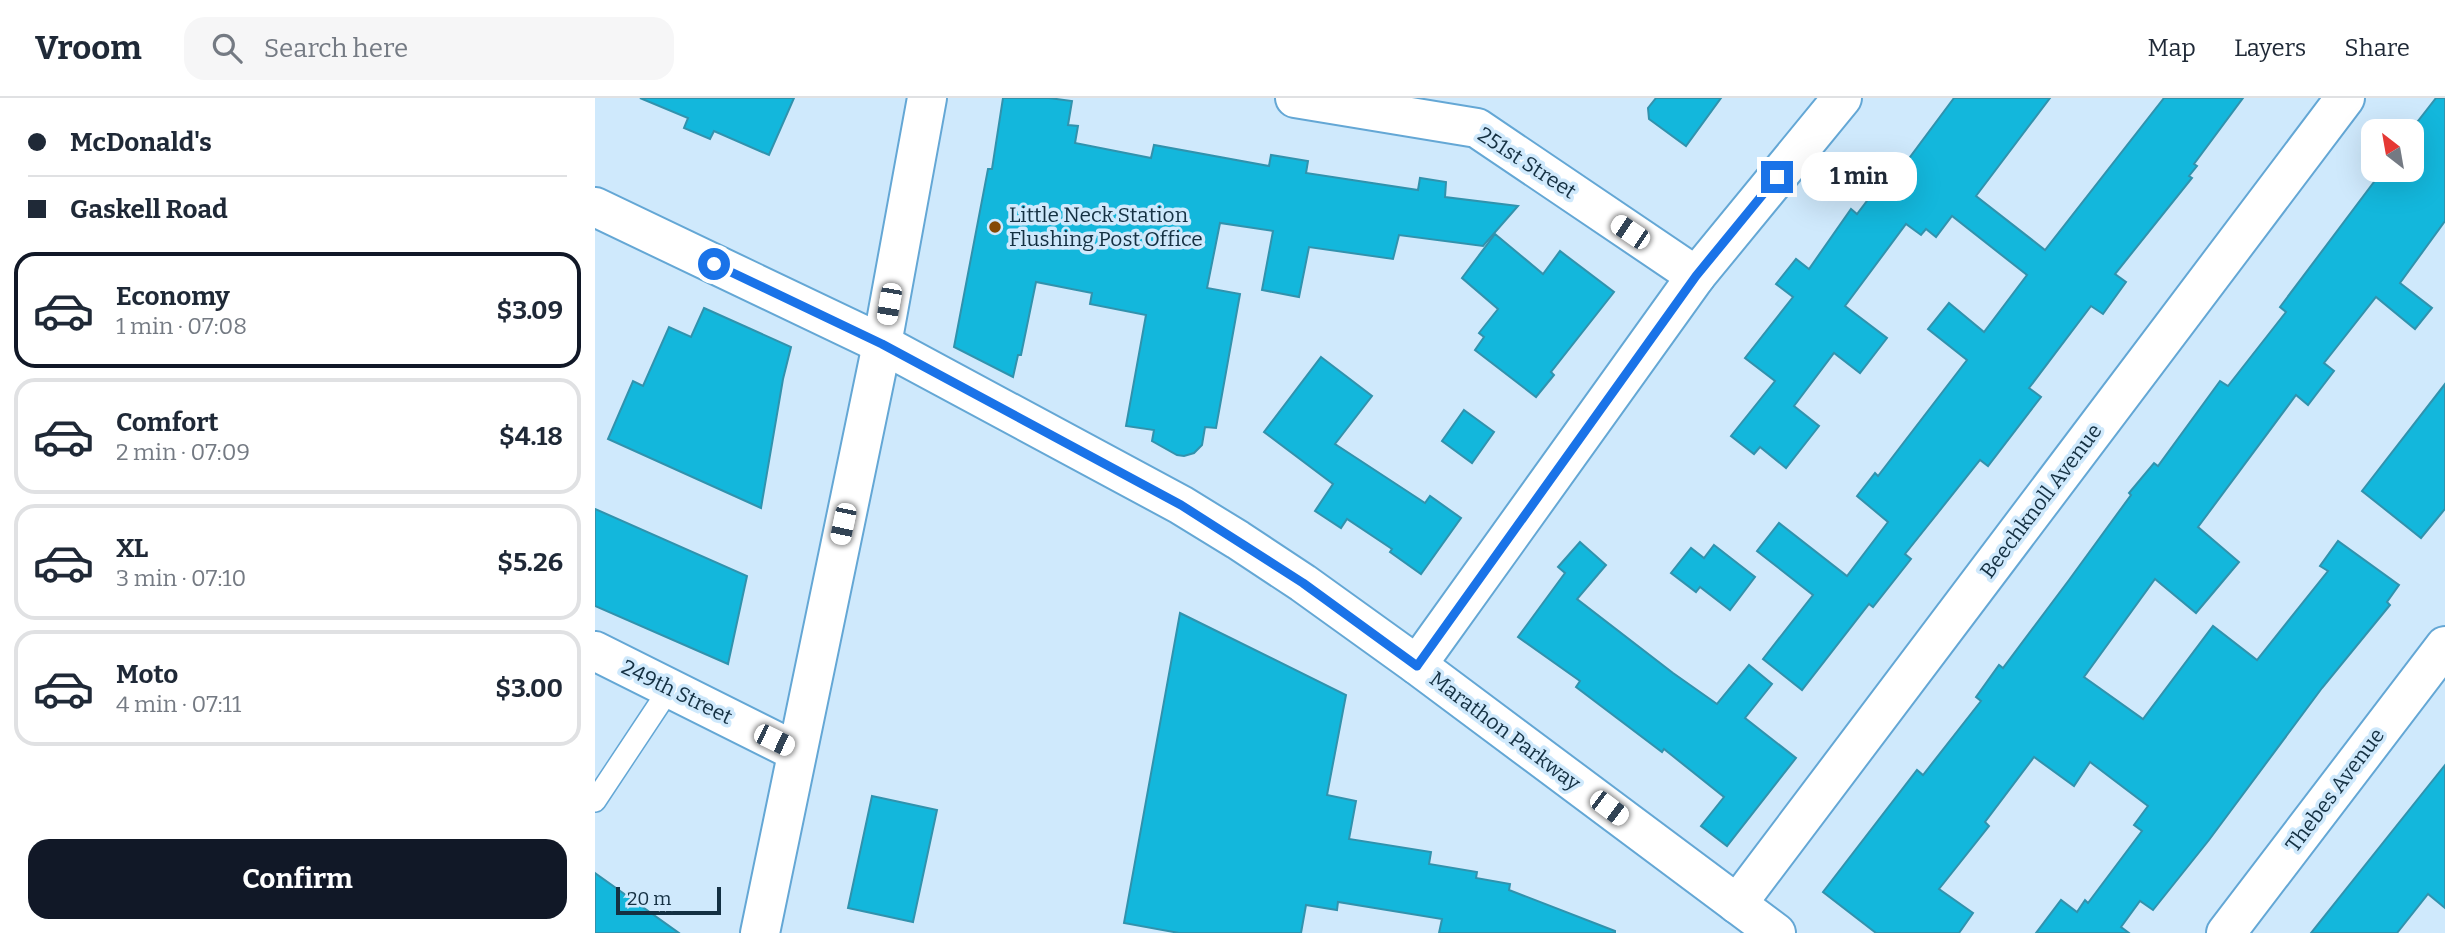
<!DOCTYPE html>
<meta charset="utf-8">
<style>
body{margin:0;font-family:Bitter,serif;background:#f6f6f7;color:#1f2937;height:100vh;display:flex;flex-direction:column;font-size:26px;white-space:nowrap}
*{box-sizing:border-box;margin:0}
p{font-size:23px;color:#747a83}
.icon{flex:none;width:38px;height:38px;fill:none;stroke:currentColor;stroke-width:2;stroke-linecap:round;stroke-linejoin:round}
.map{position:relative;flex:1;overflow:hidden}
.details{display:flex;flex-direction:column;background:#fff;width:595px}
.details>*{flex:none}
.hud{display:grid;align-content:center;height:154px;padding:0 28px;background:#fff}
.needle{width:46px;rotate:329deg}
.buttons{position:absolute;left:1766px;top:21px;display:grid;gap:14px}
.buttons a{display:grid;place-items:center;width:63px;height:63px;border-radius:14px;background:#fff;box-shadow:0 7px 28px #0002;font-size:35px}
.scale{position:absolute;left:21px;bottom:18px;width:105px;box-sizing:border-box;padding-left:7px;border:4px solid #143042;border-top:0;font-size:19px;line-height:24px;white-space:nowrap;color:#143042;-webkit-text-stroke:5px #cfe9fc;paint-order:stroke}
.end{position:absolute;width:32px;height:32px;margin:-16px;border:9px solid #1a73e8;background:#fff;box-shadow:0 0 0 4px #fff}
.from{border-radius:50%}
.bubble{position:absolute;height:49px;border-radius:21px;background:#fff;box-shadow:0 7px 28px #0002;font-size:23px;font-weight:700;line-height:49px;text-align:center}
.car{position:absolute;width:21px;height:42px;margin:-21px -10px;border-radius:9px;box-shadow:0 0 5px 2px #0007;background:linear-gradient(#fff 24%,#345 0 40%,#fff 0 76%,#345 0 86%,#fff 0)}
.hud b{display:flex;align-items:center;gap:24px;height:66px;font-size:26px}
.hud b+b{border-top:2px solid #e0e1e3}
.hud i{width:18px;height:18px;background:#1f2937}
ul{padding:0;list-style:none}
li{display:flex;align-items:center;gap:21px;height:116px;margin:0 14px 10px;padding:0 14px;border:4px solid #e0e1e3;border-radius:21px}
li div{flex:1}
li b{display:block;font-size:26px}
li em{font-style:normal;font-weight:700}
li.on{border-color:#111827}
li>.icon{width:63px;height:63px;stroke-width:1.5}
.primary-button{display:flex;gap:14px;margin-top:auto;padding:14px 28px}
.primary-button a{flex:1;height:80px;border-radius:21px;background:#111827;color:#fff;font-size:28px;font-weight:700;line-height:80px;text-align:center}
header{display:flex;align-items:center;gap:42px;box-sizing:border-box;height:98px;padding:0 35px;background:#fff;border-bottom:2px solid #e0e1e3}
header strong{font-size:33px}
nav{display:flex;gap:38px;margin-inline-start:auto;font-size:24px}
.search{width:490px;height:63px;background:#f6f6f7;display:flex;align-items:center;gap:18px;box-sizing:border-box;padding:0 24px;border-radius:21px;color:#747a83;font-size:26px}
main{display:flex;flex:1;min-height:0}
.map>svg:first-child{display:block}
.building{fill:#13b7dc;stroke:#3192ad;stroke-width:2}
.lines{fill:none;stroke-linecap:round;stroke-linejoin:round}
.lane-casing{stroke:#64a7d5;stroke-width:24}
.street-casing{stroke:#64a7d5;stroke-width:42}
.secondary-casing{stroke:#64a7d5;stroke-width:42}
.primary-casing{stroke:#64a7d5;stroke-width:42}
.lane{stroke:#fff;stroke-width:21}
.street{stroke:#fff;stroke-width:38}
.secondary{stroke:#fff;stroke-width:38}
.primary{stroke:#fff;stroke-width:38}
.route{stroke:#1a73e8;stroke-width:9}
.poi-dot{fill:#854904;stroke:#cfe9fc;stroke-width:2.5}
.labels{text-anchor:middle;stroke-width:7;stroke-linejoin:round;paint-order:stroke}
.street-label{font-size:21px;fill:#143042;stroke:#cfe9fc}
.poi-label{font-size:21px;fill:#143042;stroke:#cfe9fc;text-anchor:start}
</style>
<header>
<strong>Vroom</strong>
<div class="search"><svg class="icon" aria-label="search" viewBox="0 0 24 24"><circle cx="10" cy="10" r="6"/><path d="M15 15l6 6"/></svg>Search here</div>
<nav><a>Map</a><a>Layers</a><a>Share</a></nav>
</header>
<main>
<section class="details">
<div class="hud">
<b><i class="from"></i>McDonald's</b>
<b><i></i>Gaskell Road</b>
</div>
<ul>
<li class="on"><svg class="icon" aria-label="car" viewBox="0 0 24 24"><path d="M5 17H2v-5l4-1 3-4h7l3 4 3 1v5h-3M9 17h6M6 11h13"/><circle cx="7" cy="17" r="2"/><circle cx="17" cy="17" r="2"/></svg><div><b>Economy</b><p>1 min · 07:08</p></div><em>$3.09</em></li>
<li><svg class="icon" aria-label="car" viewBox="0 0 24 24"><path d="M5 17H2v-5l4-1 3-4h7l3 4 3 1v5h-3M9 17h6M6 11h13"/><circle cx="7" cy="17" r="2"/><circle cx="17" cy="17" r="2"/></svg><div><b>Comfort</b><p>2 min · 07:09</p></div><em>$4.18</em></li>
<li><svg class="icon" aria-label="car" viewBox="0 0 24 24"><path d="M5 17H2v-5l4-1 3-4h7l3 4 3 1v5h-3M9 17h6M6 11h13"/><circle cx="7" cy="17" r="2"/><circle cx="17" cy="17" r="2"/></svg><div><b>XL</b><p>3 min · 07:10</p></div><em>$5.26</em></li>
<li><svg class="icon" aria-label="car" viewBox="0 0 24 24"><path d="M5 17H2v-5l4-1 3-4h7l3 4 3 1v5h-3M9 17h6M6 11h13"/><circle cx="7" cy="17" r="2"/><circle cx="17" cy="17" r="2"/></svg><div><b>Moto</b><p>4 min · 07:11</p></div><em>$3.00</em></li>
</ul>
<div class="primary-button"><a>Confirm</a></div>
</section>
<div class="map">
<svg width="1850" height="835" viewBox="0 0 1850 835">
<rect width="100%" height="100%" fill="#cfe9fc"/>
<g class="building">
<polygon points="45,0 199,0 174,57 119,33 115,41 89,30 93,20"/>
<polygon points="408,0 454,0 477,3 473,27 483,28 480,45 556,60 559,47 674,68 676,57 713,63 711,75 823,92 825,80 851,84 850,99 923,108 888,148 804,137 798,161 714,149 704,199 667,192 678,133 625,125 612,190 645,196 621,330 610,329 607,347 599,355 589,358 582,357 557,343 559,332 531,328 551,217 495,206 497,195 441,184 426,257 423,257 418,279 359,249 393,71 397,71"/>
<polygon points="1061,0 1126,0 1091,48 1054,21 1053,10"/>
<polygon points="1359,0 1455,0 1381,98 1450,152 1569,0 1648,0 1599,66 1602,68 1594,78 1597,80 1520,176 1531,184 1508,216 1496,208 1434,290 1446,299 1393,368 1385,362 1310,456 1316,461 1278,509 1274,506 1207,592 1168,561 1218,497 1162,453 1184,425 1252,478 1293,424 1262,398 1280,375 1283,378 1372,262 1333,231 1354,205 1389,234 1432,177 1357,118 1341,139 1331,131 1326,137 1311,126 1250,208 1292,240 1265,275 1239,255 1199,308 1224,328 1191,370 1165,349 1159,356 1136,338 1180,283 1150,260 1198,199 1181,186 1201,161 1214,171 1256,111 1262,116 1306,58 1312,63"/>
<polygon points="1841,0 1850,0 1850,123 1805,185 1837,210 1820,231 1781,199 1729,265 1739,273 1713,307 1701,297 1603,429 1644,464 1601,515 1560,481 1489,579 1548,621 1618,528 1662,562 1733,473 1725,468 1743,443 1804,487 1792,504 1795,507 1727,590 1614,742 1558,812 1545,803 1526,829 1534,835 1441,835 1466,802 1482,814 1490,802 1493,805 1547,733 1539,727 1553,708 1495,664 1479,688 1439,659 1390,724 1394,728 1344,791 1378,815 1364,835 1281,835 1228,794 1322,672 1328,677 1386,603 1381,599 1404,567 1408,570 1474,482 1536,397 1534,395 1559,365 1563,368 1625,283 1633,288 1691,214 1685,209 1788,72 1816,72 1816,32"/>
<polygon points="900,136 948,176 965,153 1019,194 956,274 959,277 941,299 880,252 889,239 884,235 903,211 867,180"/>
<polygon points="109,210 196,249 188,281 166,410 13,341 38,283 48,288 74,229 96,239"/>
<polygon points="726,259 777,298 740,346 830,405 835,398 866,420 826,476 795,454 797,451 752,421 746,430 720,413 738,386 669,334"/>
<polygon points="1850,286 1850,411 1826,440 1767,393"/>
<polygon points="869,312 899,334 877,365 847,343"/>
<polygon points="0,411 152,478 133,566 0,508"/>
<polygon points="985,444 1011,467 982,501 1078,575 1122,606 1154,567 1177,586 1150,620 1201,660 1132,748 1106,728 1129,699 1069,651 1067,654 981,589 985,583 923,539 970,475 963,469"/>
<polygon points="1119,447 1160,479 1135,512 1105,489 1101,494 1076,475 1096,450 1109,460"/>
<polygon points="585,515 751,597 732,697 761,703 754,741 836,754 834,766 882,774 881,780 915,786 914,792 1020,833 1020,835 844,835 847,821 743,804 742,812 711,807 706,835 584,835 529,825"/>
<polygon points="1850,667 1850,810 1833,796 1802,835 1716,835"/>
<polygon points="277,698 342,712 318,824 253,810"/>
<polygon points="0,775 84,835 0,835"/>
</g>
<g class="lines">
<defs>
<polyline id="lane" points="0,703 75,590"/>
<g id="street">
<polyline points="700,0 882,30 1101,178"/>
<polyline points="0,553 202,654"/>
<polyline points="822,567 1101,178 1247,0"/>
<polyline points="1142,806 1750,0"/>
<polyline points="1631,835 1850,548"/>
</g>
<polyline id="secondary" points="0,109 287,246 586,407 643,442 708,485 822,567 1181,835"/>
<polyline id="primary" points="165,835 287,246 332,0"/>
</defs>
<use href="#lane" class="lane-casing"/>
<use href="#street" class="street-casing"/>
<use href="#secondary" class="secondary-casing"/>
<use href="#primary" class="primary-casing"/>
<use href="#lane" class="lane"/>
<use href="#street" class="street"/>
<use href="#secondary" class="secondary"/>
<use href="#primary" class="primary"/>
</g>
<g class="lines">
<polyline class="route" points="119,166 287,246 586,407 708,485 822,568 1101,178 1182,79"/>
</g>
<circle class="poi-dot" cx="400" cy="129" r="7"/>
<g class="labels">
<g class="street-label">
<text transform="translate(932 65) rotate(33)" y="7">251st Street</text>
<text transform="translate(1446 403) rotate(-53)" y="7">Beechknoll Avenue</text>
<text transform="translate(82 594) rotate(26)" y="7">249th Street</text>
<text transform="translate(910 633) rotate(37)" y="7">Marathon Parkway</text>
<text transform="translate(1740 692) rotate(-53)" y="7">Thebes Avenue</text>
</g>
<g class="poi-label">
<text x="414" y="124">Little Neck Station<tspan x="414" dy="24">Flushing Post Office</tspan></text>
</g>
</g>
</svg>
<div class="buttons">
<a><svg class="needle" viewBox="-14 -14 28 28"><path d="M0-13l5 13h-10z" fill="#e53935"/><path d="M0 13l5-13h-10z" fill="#747a83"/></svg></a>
</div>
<div class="scale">20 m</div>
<i class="end from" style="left:119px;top:166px"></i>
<i class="end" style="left:1182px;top:79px"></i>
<div class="bubble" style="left:1206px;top:54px;width:116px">1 min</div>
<i class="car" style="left:1035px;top:134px;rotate:304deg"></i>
<i class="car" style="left:294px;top:206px;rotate:190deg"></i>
<i class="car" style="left:248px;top:426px;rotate:192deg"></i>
<i class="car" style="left:179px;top:642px;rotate:116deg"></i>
<i class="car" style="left:1014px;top:710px;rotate:127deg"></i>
</div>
</main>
